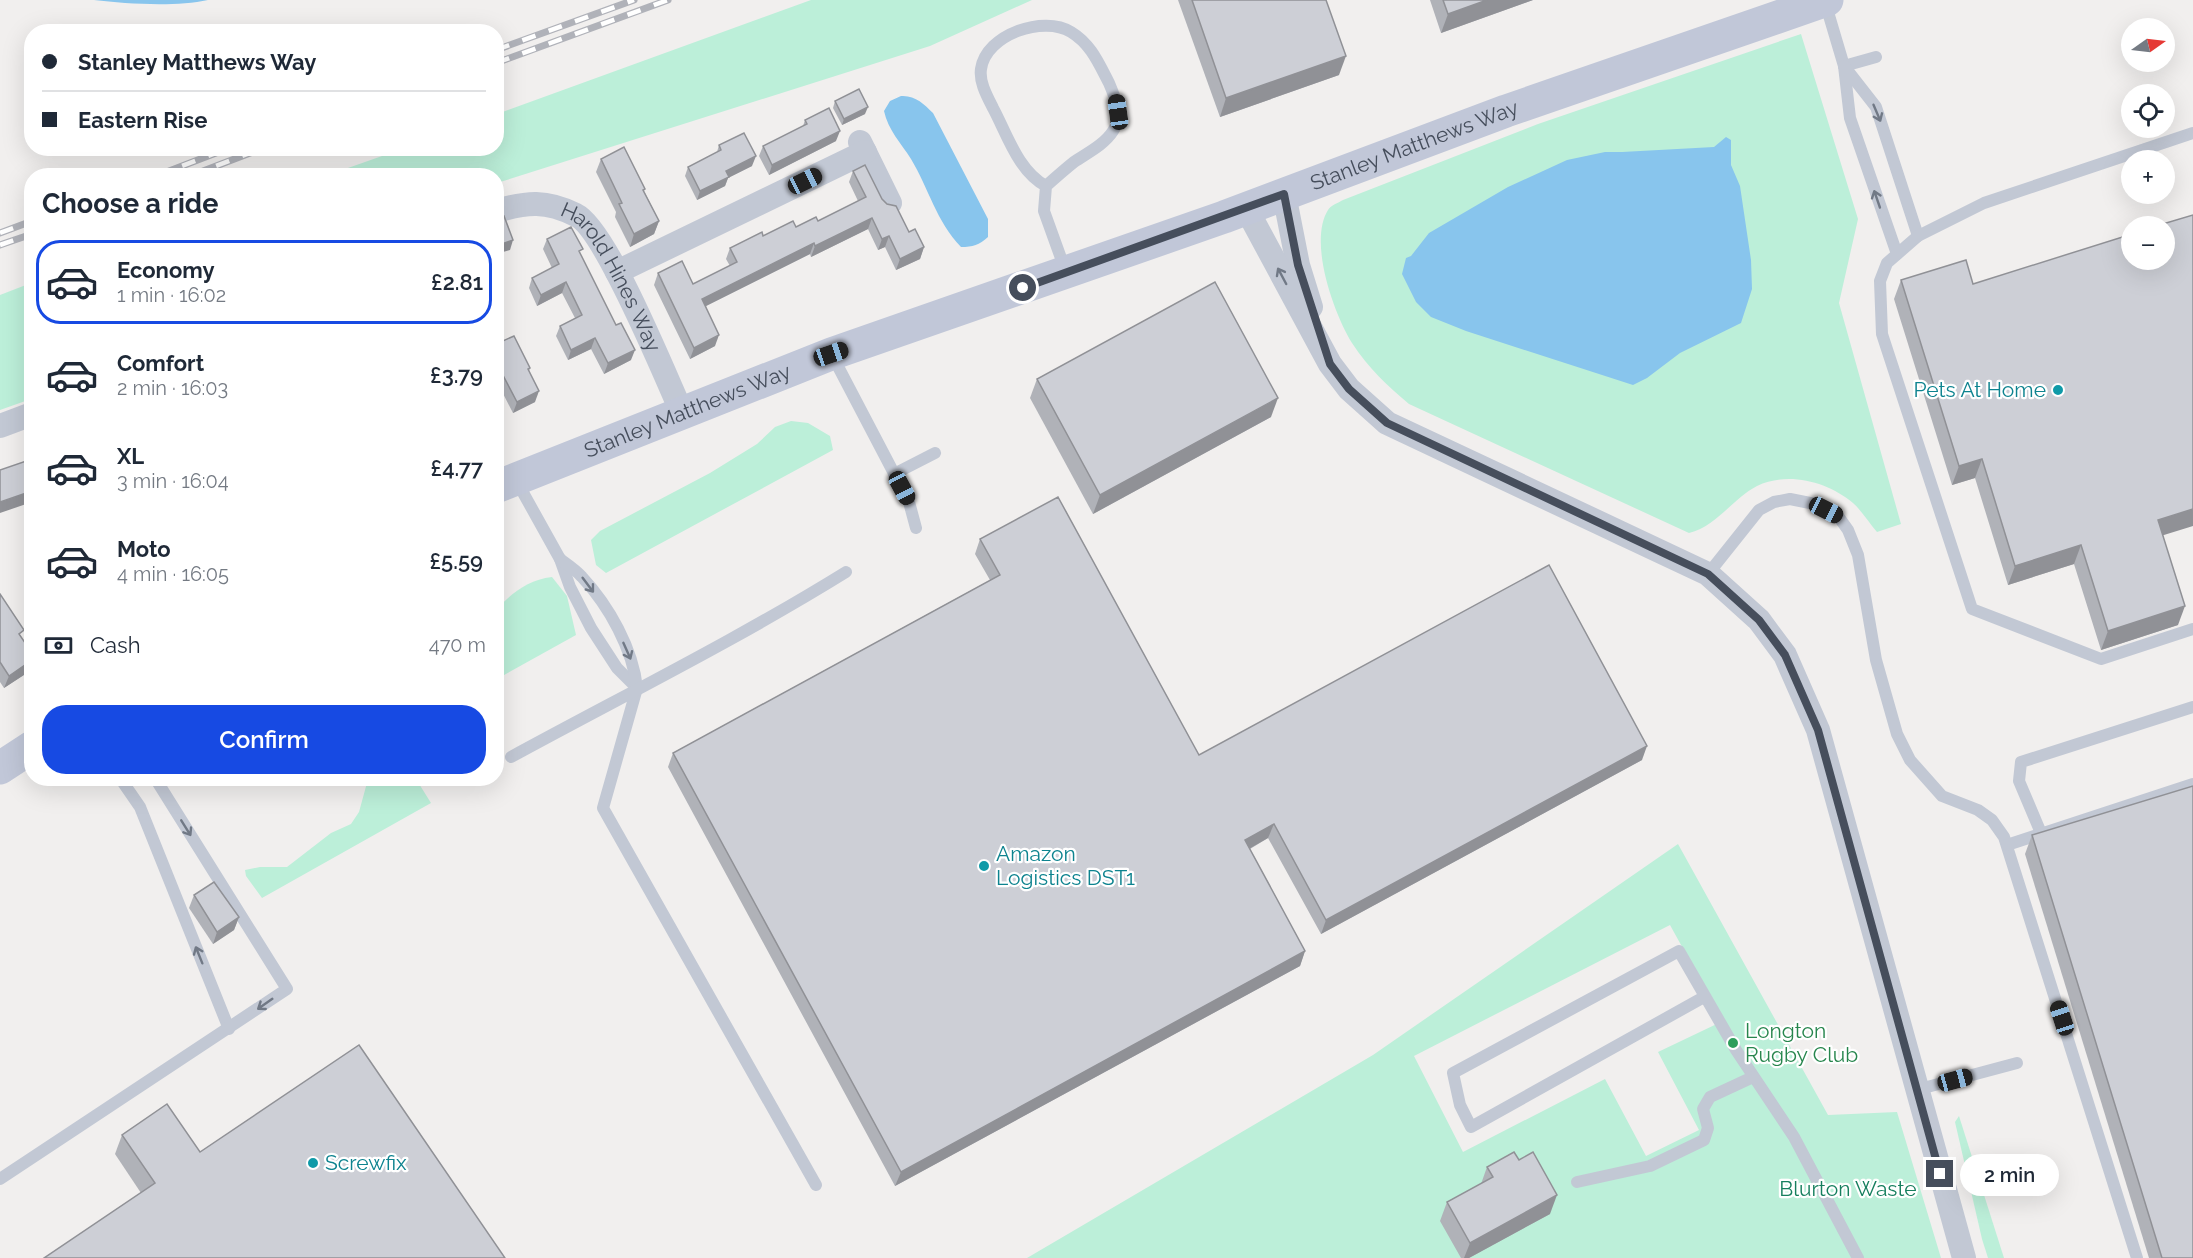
<!DOCTYPE html>
<meta charset="utf-8">
<style>
body{margin:0;font-family:Raleway,sans-serif;background:#f6f6f7;color:#1f2937;height:100vh;display:flex;flex-direction:column;font-size:22px;white-space:nowrap}
*{box-sizing:border-box;margin:0}
p{font-size:20px;color:#747a83}
.icon{flex:none;width:33px;height:33px;fill:none;stroke:currentColor;stroke-width:2;stroke-linecap:round;stroke-linejoin:round}
.map{position:relative;flex:1;overflow:hidden}
.drawer{position:absolute;left:24px;top:168px;width:480px;height:618px;display:flex;flex-direction:column;background:#fff;border-radius:24px;box-shadow:0 6px 24px #0002}
.drawer>*{flex:none}
.hud{position:absolute;left:24px;top:24px;width:480px;height:132px;border-radius:24px;box-shadow:0 6px 24px #0002;display:grid;align-content:center;height:132px;padding:0 18px;background:#fff}
.needle{width:39px;rotate:76deg}
.controls{position:absolute;left:2121px;top:18px;display:grid;gap:12px}
.controls a{display:grid;place-items:center;width:54px;height:54px;border-radius:50%;background:#fff;box-shadow:0 6px 24px #0002;font-size:30px}
.end{position:absolute;width:27px;height:27px;margin:-14px;border:8px solid #464e5c;background:#fff;box-shadow:0 0 0 3px #fff}
.from{border-radius:50%}
.bubble{position:absolute;height:42px;border-radius:21px;background:#fff;box-shadow:0 6px 24px #0002;font-size:20px;font-weight:600;line-height:42px;text-align:center}
.car{position:absolute;width:18px;height:36px;margin:-18px -9px;border-radius:8px;box-shadow:0 0 4px 2px #0007;background:linear-gradient(#222 24%,#8ab4d8 0 40%,#222 0 76%,#8ab4d8 0 86%,#222 0)}
.hud b{display:flex;align-items:center;gap:21px;height:57px;font-size:22px}
.hud b+b{border-top:2px solid #e0e1e3}
.hud i{width:15px;height:15px;background:#1f2937}
ul{padding:0;list-style:none}
li{display:flex;align-items:center;gap:18px;height:84px;margin:0 12px 9px;padding:0 6px;border:3px solid transparent;border-radius:24px}
li div{flex:1}
li b{display:block;font-size:22px}
li em{font-style:normal;font-weight:600}
li.current{border-color:#174ae3}
li>.icon{width:54px;height:54px;stroke-width:1.5}
h2{padding:0 18px;font-size:27px;line-height:72px}
.pay{display:flex;align-items:center;gap:15px;height:66px;padding:0 18px;font-size:22px}
.pay p{margin-inline-start:auto}
.primary-button{display:flex;gap:12px;margin-top:auto;padding:12px 18px}
.primary-button a{flex:1;height:69px;border-radius:24px;background:#174ae3;color:#fff;font-size:24px;font-weight:600;line-height:69px;text-align:center}
.map>svg:first-child{display:block}
.green{fill:#bcefd9;fill-rule:evenodd}
.water{fill:#88c5ed}
.lines{fill:none;stroke-linecap:round;stroke-linejoin:round}
.service{stroke:#c2c8d4;stroke-width:12}
.minor{stroke:#c2c8d4;stroke-width:24}
.secondary{stroke:#c1c7d8;stroke-width:33}
.rail-casing{stroke:#b0b2b9;stroke-width:7}
.rail{stroke:#fff;stroke-width:4.5;stroke-dasharray:14;stroke-linecap:butt}
.wall{fill:#b0b2b8}
.shaded-wall{fill:#909196}
.building{fill:#cdcfd6;stroke:#909196;stroke-width:1.5}
.oneway{stroke:#717986}
.route{stroke:#464e5c;stroke-width:8}
.culture-dot{fill:#0f9aa8;stroke:#fff;stroke-width:2}
.leisure-dot{fill:#2e9e5b;stroke:#fff;stroke-width:2}
.labels{text-anchor:middle;stroke-width:4.5;stroke-linejoin:round;paint-order:stroke}
.street-label{font-size:21px;fill:#464e5c;stroke:#fff}
.culture-label{font-size:21px;fill:#0d838f;stroke:#fff;text-anchor:start}
.leisure-label{font-size:21px;fill:#27864d;stroke:#fff;text-anchor:start}
.park-label{font-size:21px;fill:#167f5e;stroke:#fff}
</style>
<div class="map">
<svg width="2193" height="1258" viewBox="0 0 2193 1258">
<rect width="100%" height="100%" fill="#f1efee"/>
<g class="green">
<polygon points="811,0 1032,0 930,46 497,183 496,176 328,175 402,149 496,148 497,114"/>
<path d="M1801,34L1858,219L1839,303L1901,524L1877,532C1869,523 1862,511 1853,503C1828,482 1788,471 1757,486C1732,499 1717,526 1689,533L1409,404C1388,386 1368,368 1352,343C1334,314 1308,242 1328,210C1331,205 1338,203 1343,200L1538,124Z"/>
<polygon points="31,283 31,399 0,410 0,295"/>
<polygon points="791,421 808,423 830,436 833,450 606,573 596,565 591,540 600,531 710,473 757,444 775,427"/>
<path d="M552,577L567,596L576,635L497,679V609C513,592 528,580 552,577Z"/>
<polygon points="368,779 416,779 431,803 262,898 246,876 245,870 260,867 287,867 331,833 351,824 359,812"/>
<path d="M1678,844L1828,1115L1897,1112L1941,1258H1027L1373,1055ZM1670,925L1723,1021L1658,1052L1699,1130L1646,1156L1605,1079L1463,1152L1414,1056Z"/>
<polygon points="1959,1116 2004,1258 1988,1258 1982,1239 1955,1122"/>
</g>
<g class="water">
<path d="M94,0H208C176,7 127,4 94,0Z"/>
<path d="M901,96C915,95 924,104 933,113L988,219V237C979,245 973,247 961,247C936,221 929,189 911,159C901,143 888,130 884,111L890,101Z"/>
<polygon points="1726,137 1731,140 1731,165 1740,186 1751,260 1752,289 1741,323 1680,353 1647,378 1633,385 1466,331 1431,317 1416,302 1402,274 1406,258 1411,256 1429,233 1508,187 1567,160 1605,152 1622,152 1714,147"/>
</g>
<g class="lines">
<g class="service">
<polyline points="1825,2 1844,66 1876,57"/>
<polyline points="1844,66 1850,118 1897,254"/>
<polyline points="1844,66 1876,107 1918,236"/>
<polyline points="2193,133 1984,203 1918,236 1887,263 1880,281 1882,334 1972,609 2101,659 2193,629"/>
<path d="M1046,186C1018,171 1007,134 993,108C987,96 979,82 981,69C986,34 1044,15 1071,32C1091,44 1099,64 1109,83C1115,97 1123,116 1113,131C1104,145 1087,153 1074,162C1064,170 1055,178 1046,186L1044,211L1066,272"/>
<polyline points="832,355 909,502 916,528"/>
<polyline points="894,474 935,453"/>
<polyline points="516,480 560,559 570,587 591,628 617,668 637,688"/>
<path d="M560,559C567,564 576,570 582,577C609,606 633,649 637,688L603,808L816,1185"/>
<polyline points="1708,574 1759,510 1774,502 1790,499 1815,504 1838,516 1848,530 1858,555 1876,660 1897,734 1910,760 1942,796 1978,810 1992,820 2004,837 2137,1258"/>
<path d="M511,757C623,696 738,639 846,572"/>
<polyline points="120,778 140,807 229,1029"/>
<polyline points="2041,833 2019,781 2021,762 2193,707"/>
<polyline points="2007,845 2193,784"/>
<polyline points="1704,997 1471,1127 1460,1105 1453,1073 1679,951 1736,1050 1794,1137 1858,1258"/>
<polyline points="1916,1090 2017,1063"/>
<polyline points="0,1179 287,989 155,778"/>
<polyline points="1577,1182 1650,1166 1704,1140 1708,1128 1703,1109 1710,1097 1753,1077"/>
</g>
<g class="minor">
<polyline points="860,142 890,203"/>
<polyline points="1284,194 1298,265 1311,307"/>
<polyline points="1246,208 1330,364 1349,389 1387,423 1708,574 1759,620 1785,655 1818,730 1964,1258"/>
<path id="s1" d="M496,211C527,202 546,200 576,215C606,229 666,378 683,415"/>
<polyline points="617,272 865,152"/>
<polyline points="0,426 32,414"/>
</g>
<g class="secondary">
<path id="s2" d="M496,487L831,354L1224,217L1506,111L1827,0"/>
<polyline points="0,768 32,747"/>
</g>
<defs>
<g id="rail">
<polyline points="496,50 634,0"/>
<polyline points="496,63 668,0"/>
<polyline points="156,176 229,148"/>
<polyline points="190,176 263,148"/>
<polyline points="0,233 32,221"/>
<polyline points="0,245 32,234"/>
</g>
</defs>
<use href="#rail" class="rail-casing"/>
<use href="#rail" class="rail"/>
</g>
<g class="wall">
<polygon points="1178,0 1326,0 1339,75 1220,117"/>
<polygon points="1430,0 1533,0 1441,33"/>
<polygon points="835,101 865,114 842,125 833,108"/>
<polygon points="805,120 836,141 769,175 759,156 763,146 803,126"/>
<polygon points="719,145 752,166 728,178 725,186 697,200 685,176 688,167 717,152"/>
<polygon points="601,159 645,189 644,191 659,221 654,234 630,247 615,217 616,212 596,172"/>
<polygon points="853,171 882,199 909,232 924,247 920,259 896,270 885,247 878,250 868,229 811,257 810,254 706,306 715,346 690,359 654,285 658,273 693,284 730,266 726,259 730,248 763,236 818,221 858,201 849,182"/>
<polygon points="547,239 581,255 631,360 604,374 591,349 568,360 556,336 560,326 575,318 562,293 537,306 529,288 532,278 552,268 543,249"/>
<polygon points="1901,280 1973,284 2163,535 2178,625 2101,650 2074,564 2008,585 1975,478 1952,485 1894,299"/>
<polygon points="496,330 499,343 530,368 529,371 535,402 513,413 496,380"/>
<polygon points="1037,379 1271,417 1093,514 1030,398"/>
<polygon points="980,539 1199,755 1642,760 1321,934 1268,838 1250,849 1305,951 1300,966 895,1186 668,767 673,753 990,580 975,554"/>
<polygon points="0,594 21,637 32,653 32,667 30,671 4,688 0,682"/>
<polygon points="2032,835 2193,1258 2149,1258 2025,854"/>
<polygon points="194,895 239,917 234,930 213,944 189,908"/>
<polygon points="122,1135 200,1152 141,1193 115,1154"/>
<polygon points="1487,1167 1550,1214 1469,1258 1461,1258 1440,1221 1447,1202 1481,1184"/>
</g>
<g class="shaded-wall">
<polygon points="1487,0 1533,0 1441,33 1448,14"/>
<polygon points="1346,56 1339,75 1220,117 1226,98"/>
<polygon points="868,107 865,114 842,125 844,119"/>
<polygon points="840,131 836,141 769,175 772,165"/>
<polygon points="756,156 752,166 728,178 725,186 697,200 700,191 726,171"/>
<polygon points="872,218 868,229 811,257 815,246"/>
<polygon points="659,221 654,234 630,247 634,234"/>
<polygon points="889,236 885,247 878,250 882,239"/>
<polygon points="513,240 510,250 496,254 496,246"/>
<polygon points="814,243 810,254 698,310 702,299"/>
<polygon points="924,247 920,259 896,270 900,259"/>
<polygon points="566,282 562,293 537,306 541,295"/>
<polygon points="503,300 500,309 496,311 496,303"/>
<polygon points="719,335 715,346 690,359 694,348"/>
<polygon points="595,338 591,349 568,360 571,350"/>
<polygon points="635,350 631,360 604,374 608,363"/>
<polygon points="539,391 535,402 513,413 517,402"/>
<polygon points="1278,398 1271,417 1093,514 1100,495"/>
<polygon points="1982,459 1975,478 1952,485 1959,466"/>
<polygon points="32,491 32,502 0,513 0,502"/>
<polygon points="2193,509 2193,526 2151,539 2158,520"/>
<polygon points="2081,545 2074,564 2008,585 2015,566"/>
<polygon points="2185,606 2178,625 2101,650 2108,631"/>
<polygon points="32,660 32,667 30,671 4,688 9,676"/>
<polygon points="1647,746 1642,760 1321,934 1326,920"/>
<polygon points="1274,824 1268,838 1240,854 1245,840"/>
<polygon points="239,917 234,930 213,944 217,932"/>
<polygon points="1305,951 1300,966 895,1186 901,1172"/>
<polygon points="1557,1195 1550,1214 1469,1258 1464,1258 1470,1243"/>
</g>
<g class="building">
<polygon points="1192,0 1326,0 1346,56 1226,98"/>
<polygon points="1443,0 1487,0 1448,14"/>
<polygon points="859,89 868,107 844,119 835,101"/>
<polygon points="829,108 840,131 772,165 763,146 807,124 805,120"/>
<polygon points="744,133 756,156 726,171 729,177 700,191 688,167 721,150 719,145"/>
<polygon points="624,147 645,189 643,190 659,221 634,234 619,204 622,203 601,159"/>
<polygon points="865,165 882,199 887,204 896,206 909,232 915,229 924,247 900,259 889,236 882,239 872,218 815,246 814,243 702,299 719,335 694,348 658,273 682,261 693,284 737,262 730,248 762,232 763,236 793,221 796,227 816,217 818,221 866,197 853,171"/>
<polygon points="2193,215 2193,509 2158,520 2185,606 2108,631 2081,545 2015,566 1982,459 1959,466 1901,280 1966,260 1973,284 2132,234 2132,260 2164,260 2164,226 2156,226"/>
<polygon points="504,216 513,240 496,246 496,218"/>
<polygon points="571,227 583,249 579,251 616,325 621,323 635,350 608,363 595,338 571,350 560,326 582,315 566,282 541,295 532,278 559,264 547,239"/>
<polygon points="496,281 503,300 496,303"/>
<polygon points="1215,282 1278,398 1100,495 1037,379"/>
<polygon points="496,330 501,339 496,341"/>
<polygon points="514,336 530,368 528,369 539,391 517,402 496,362 496,344"/>
<polygon points="32,459 32,491 0,502 0,470"/>
<polygon points="1058,497 1199,755 1549,565 1647,746 1326,920 1274,824 1245,840 1305,951 901,1172 673,753 1000,575 980,539"/>
<polygon points="0,594 24,630 19,634 32,653 32,660 9,676 0,662"/>
<polygon points="2193,786 2193,1258 2162,1258 2032,835"/>
<polygon points="214,882 239,917 217,932 194,895"/>
<polygon points="359,1045 505,1258 44,1258 155,1183 122,1135 167,1104 200,1152"/>
<polygon points="1514,1152 1519,1160 1533,1152 1557,1195 1470,1243 1447,1202 1493,1177 1487,1167"/>
</g>
<defs><path id="oneway-shaft" d="M-6 0H5M1.5-3L5.5 0L1.5 3" fill="none" stroke-width="1.6" stroke-linecap="round" stroke-linejoin="round" transform="scale(1.5)"/></defs>
<g class="oneway">
<use href="#oneway-shaft" transform="translate(1877 113) rotate(67)"/>
<use href="#oneway-shaft" transform="translate(1877 199) rotate(-109)"/>
<use href="#oneway-shaft" transform="translate(1282 276) rotate(-118)"/>
<use href="#oneway-shaft" transform="translate(588 585) rotate(53)"/>
<use href="#oneway-shaft" transform="translate(627 651) rotate(66)"/>
<use href="#oneway-shaft" transform="translate(186 828) rotate(58)"/>
<use href="#oneway-shaft" transform="translate(199 955) rotate(-112)"/>
<use href="#oneway-shaft" transform="translate(265 1004) rotate(145)"/>
</g>
<g class="lines">
<polyline class="route" points="1023,288 1284,194 1298,265 1330,364 1349,389 1387,423 1708,574 1759,620 1785,655 1818,730 1940,1174"/>
</g>
<g class="culture-dot">
<circle cx="2058" cy="390" r="6"/>
<circle cx="984" cy="866" r="6"/>
<circle cx="313" cy="1163" r="6"/>
</g>
<circle class="leisure-dot" cx="1733" cy="1043" r="6"/>
<g class="labels">
<g class="street-label">
<text dy="7" stroke="none"><textPath href="#s2" startOffset="980">Stanley Matthews Way</textPath></text>
<text dy="7" stroke="none"><textPath href="#s1" startOffset="154">Harold Hines Way</textPath></text>
<text dy="7" stroke="none"><textPath href="#s2" startOffset="206">Stanley Matthews Way</textPath></text>
</g>
<g class="culture-label">
<text x="2046" y="397" text-anchor="end">Pets At Home</text>
<text x="996" y="861">Amazon<tspan x="996" dy="24">Logistics DST1</tspan></text>
<text x="325" y="1170">Screwfix</text>
</g>
<g class="leisure-label">
<text x="1745" y="1038">Longton<tspan x="1745" dy="24">Rugby Club</tspan></text>
</g>
<g class="park-label">
<text x="1848" y="1196">Blurton Waste</text>
</g>
</g>
</svg>
<div class="controls">
<a><svg class="needle" viewBox="-14 -14 28 28"><path d="M0-13l5 13h-10z" fill="#e53935"/><path d="M0 13l5-13h-10z" fill="#747a83"/></svg></a>
<a><svg class="icon" aria-label="locate" viewBox="0 0 24 24"><circle cx="12" cy="12" r="6"/><path d="M12 2v4M12 18v4M2 12h4M18 12h4"/></svg></a>
<a>+</a>
<a>−</a>
</div>
<i class="end from" style="left:1023px;top:288px"></i>
<i class="end" style="left:1940px;top:1174px"></i>
<div class="bubble" style="left:1960px;top:1154px;width:99px">2 min</div>
<i class="car" style="left:1118px;top:112px;rotate:352deg"></i>
<i class="car" style="left:805px;top:181px;rotate:64deg"></i>
<i class="car" style="left:831px;top:354px;rotate:71deg"></i>
<i class="car" style="left:902px;top:488px;rotate:152deg"></i>
<i class="car" style="left:1826px;top:510px;rotate:117deg"></i>
<i class="car" style="left:2062px;top:1018px;rotate:342deg"></i>
<i class="car" style="left:1955px;top:1080px;rotate:75deg"></i>
<div class="hud">
<b><i class="from"></i>Stanley Matthews Way</b>
<b><i></i>Eastern Rise</b>
</div>
<section class="drawer">
<h2>Choose a ride</h2>
<ul>
<li class="current"><svg class="icon" aria-label="car" viewBox="0 0 24 24"><path d="M5 17H2v-5l4-1 3-4h7l3 4 3 1v5h-3M9 17h6M6 11h13"/><circle cx="7" cy="17" r="2"/><circle cx="17" cy="17" r="2"/></svg><div><b>Economy</b><p>1 min · 16:02</p></div><em>£2.81</em></li>
<li><svg class="icon" aria-label="car" viewBox="0 0 24 24"><path d="M5 17H2v-5l4-1 3-4h7l3 4 3 1v5h-3M9 17h6M6 11h13"/><circle cx="7" cy="17" r="2"/><circle cx="17" cy="17" r="2"/></svg><div><b>Comfort</b><p>2 min · 16:03</p></div><em>£3.79</em></li>
<li><svg class="icon" aria-label="car" viewBox="0 0 24 24"><path d="M5 17H2v-5l4-1 3-4h7l3 4 3 1v5h-3M9 17h6M6 11h13"/><circle cx="7" cy="17" r="2"/><circle cx="17" cy="17" r="2"/></svg><div><b>XL</b><p>3 min · 16:04</p></div><em>£4.77</em></li>
<li><svg class="icon" aria-label="car" viewBox="0 0 24 24"><path d="M5 17H2v-5l4-1 3-4h7l3 4 3 1v5h-3M9 17h6M6 11h13"/><circle cx="7" cy="17" r="2"/><circle cx="17" cy="17" r="2"/></svg><div><b>Moto</b><p>4 min · 16:05</p></div><em>£5.59</em></li>
</ul>
<div class="pay"><svg class="icon" aria-label="cash" viewBox="0 0 24 24"><path d="M3 7h18v10H3z"/><circle cx="12" cy="12" r="2"/></svg>Cash<p>470 m</p></div>
<div class="primary-button"><a>Confirm</a></div>
</section>
</div>
